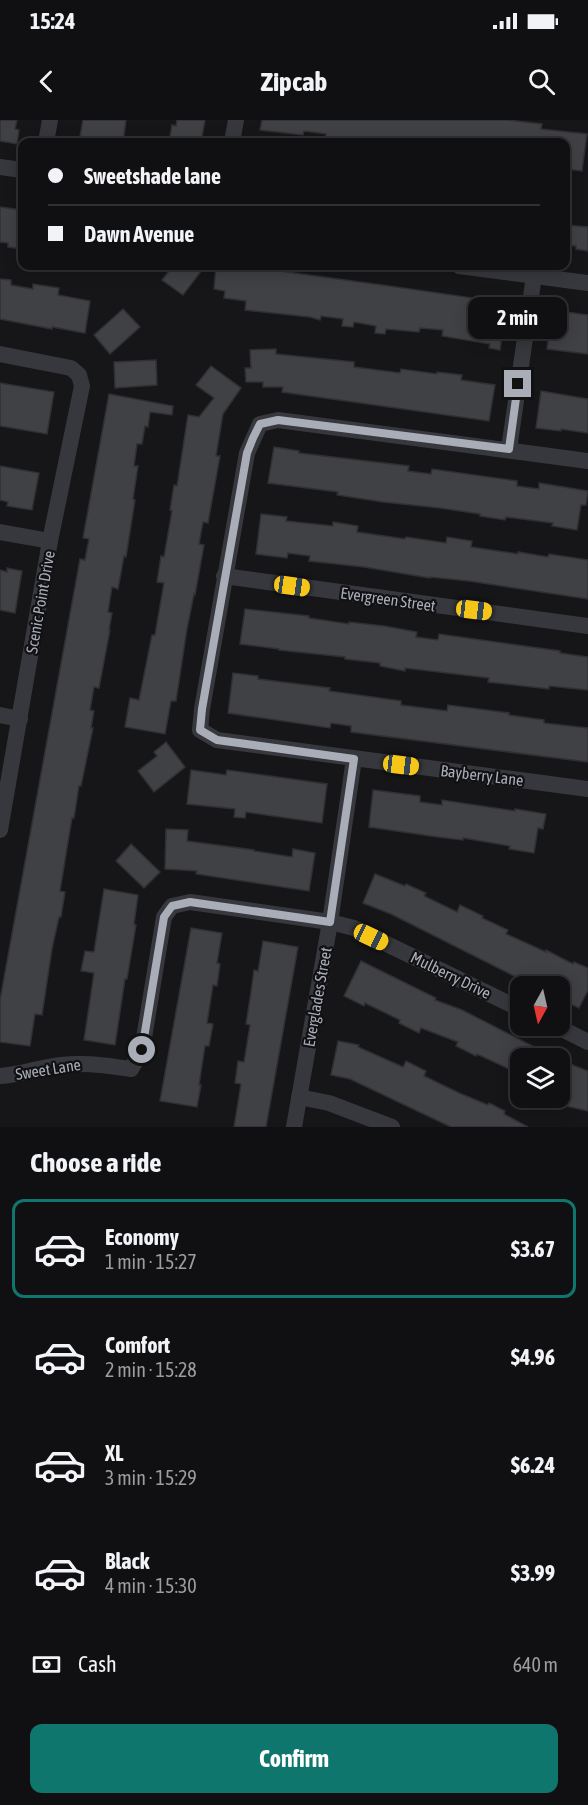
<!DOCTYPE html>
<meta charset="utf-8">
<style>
body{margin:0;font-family:"Asap Condensed",sans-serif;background:#19191b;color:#f1f3f6;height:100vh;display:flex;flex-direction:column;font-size:22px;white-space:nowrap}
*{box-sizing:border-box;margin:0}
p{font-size:20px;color:#9c9d9f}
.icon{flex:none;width:33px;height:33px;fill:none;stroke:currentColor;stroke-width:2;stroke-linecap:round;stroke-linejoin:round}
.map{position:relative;height:1007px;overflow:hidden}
.details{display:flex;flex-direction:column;background:#101012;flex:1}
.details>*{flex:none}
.hud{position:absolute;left:18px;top:18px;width:552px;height:132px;border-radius:12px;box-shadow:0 3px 15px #0003,0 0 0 2px #303032;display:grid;align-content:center;height:132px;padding:0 30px;background:#101012}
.needle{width:39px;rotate:188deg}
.tools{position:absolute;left:510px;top:856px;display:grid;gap:12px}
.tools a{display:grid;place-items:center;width:60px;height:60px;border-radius:12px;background:#101012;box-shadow:0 3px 15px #0003,0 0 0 2px #303032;font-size:30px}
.end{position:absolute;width:27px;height:27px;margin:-14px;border:8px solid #a8adb8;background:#111;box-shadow:0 0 0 3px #111}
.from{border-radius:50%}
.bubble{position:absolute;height:42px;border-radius:12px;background:#101012;box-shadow:0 3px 15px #0003,0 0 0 2px #303032;font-size:20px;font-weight:700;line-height:42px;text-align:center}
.car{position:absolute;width:18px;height:36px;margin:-18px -9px;border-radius:8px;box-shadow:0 0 4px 2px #0007;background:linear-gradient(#f5c518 24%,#345 0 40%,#f5c518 0 76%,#345 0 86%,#f5c518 0)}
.hud b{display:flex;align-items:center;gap:21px;height:57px;font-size:22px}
.hud b+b{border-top:2px solid #303032}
.hud i{width:15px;height:15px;background:#f1f3f6}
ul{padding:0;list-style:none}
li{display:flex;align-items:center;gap:18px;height:99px;margin:0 12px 9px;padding:0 18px;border:3px solid transparent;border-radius:12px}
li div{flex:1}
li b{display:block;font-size:22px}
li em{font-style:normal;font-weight:700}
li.selected{border-color:#0f766e}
li>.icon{width:54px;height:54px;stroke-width:1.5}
h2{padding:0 30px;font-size:27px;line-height:72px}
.pay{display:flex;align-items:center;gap:15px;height:66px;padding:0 30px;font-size:22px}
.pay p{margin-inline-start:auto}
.primary-button{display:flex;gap:12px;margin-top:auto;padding:12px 30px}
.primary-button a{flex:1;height:69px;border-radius:12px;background:#0f766e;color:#fff;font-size:24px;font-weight:700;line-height:69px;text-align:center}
.status{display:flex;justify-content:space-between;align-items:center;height:42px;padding:0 30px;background:#101012;direction:ltr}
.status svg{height:16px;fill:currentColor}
header{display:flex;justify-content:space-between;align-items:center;height:78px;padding:0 30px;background:#101012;font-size:27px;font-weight:700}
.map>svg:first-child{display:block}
.building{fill:#404145;stroke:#303034;stroke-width:1.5}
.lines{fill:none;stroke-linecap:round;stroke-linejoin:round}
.minor{stroke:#37383d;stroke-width:16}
.route{stroke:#a8adb8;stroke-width:8}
.labels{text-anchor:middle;stroke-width:4.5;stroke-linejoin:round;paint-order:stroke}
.street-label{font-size:16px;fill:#a8adb8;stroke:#111113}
</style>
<div class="status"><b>15:24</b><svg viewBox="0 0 49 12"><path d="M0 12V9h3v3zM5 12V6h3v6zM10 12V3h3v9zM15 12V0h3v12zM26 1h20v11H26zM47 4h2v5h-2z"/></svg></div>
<header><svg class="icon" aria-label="back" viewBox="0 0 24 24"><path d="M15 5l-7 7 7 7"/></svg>Zipcab<svg class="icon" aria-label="search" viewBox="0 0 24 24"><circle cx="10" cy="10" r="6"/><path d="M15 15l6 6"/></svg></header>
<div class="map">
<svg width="588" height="1007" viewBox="0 0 588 1007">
<rect width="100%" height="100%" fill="#161618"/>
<g class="building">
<polygon points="0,0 17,0 15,9 19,10 17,24 0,21"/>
<polygon points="83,0 126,0 123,22 79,22"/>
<polygon points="177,0 205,0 201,22 169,22 172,5 176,6"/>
<polygon points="262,0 508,0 542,4 541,9 587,14 582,51 566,49 566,22 350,22 335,20 335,22 325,22 326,14 304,11 303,15 260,10"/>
<polygon points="0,87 22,90 22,129 8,127 8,123 0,122"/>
<polygon points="566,105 588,107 588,131 576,129 576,126 566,125"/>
<polygon points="173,146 205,146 183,175 162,160"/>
<polygon points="216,146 250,150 250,147 382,165 473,178 472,182 492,184 493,180 506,182 500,230 489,228 490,224 442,216 443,210 420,208 419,212 386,209 385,214 375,213 376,206 354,202 353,207 342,206 343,199 321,196 320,200 310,197 245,190 246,181 224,178 225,171 214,169"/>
<polygon points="0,159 11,160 11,165 33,169 33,164 59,168 58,175 90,181 85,213 52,207 52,209 0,199"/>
<polygon points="123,189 140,207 110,234 94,215"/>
<polygon points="552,190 588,195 588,234 547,229"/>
<polygon points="276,229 276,234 354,242 354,247 400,253 401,249 437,254 437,252 462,255 461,260 495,265 489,301 282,272 283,267 263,267 263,262 246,262 245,248 251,248 250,230"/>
<polygon points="156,240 157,265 115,268 114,242"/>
<polygon points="211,246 241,268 223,294 216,336 220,336 208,403 203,402 199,424 204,425 195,475 194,474 187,509 176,581 171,581 165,614 125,607 130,578 139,580 152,515 155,515 164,463 157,462 161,436 164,437 172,391 170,390 174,365 177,366 188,295 199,297 214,278 196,265"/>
<polygon points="0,263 54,272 47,314 0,306"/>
<polygon points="541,271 588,279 588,313 561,309 561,311 536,308"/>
<polygon points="109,274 173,286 172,295 150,292 148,307 145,306 142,324 137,324 134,346 138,346 133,379 135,380 126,437 124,436 118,469 112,467 108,492 112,493 109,510 110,510 99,568 94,567 90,590 94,591 91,608 93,608 81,666 79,666 74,698 72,698 60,771 65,772 61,797 59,797 52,829 42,895 35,894 30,926 0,922 0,880 80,439 85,440 89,419 83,418"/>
<polygon points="274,327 299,331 299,333 409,346 408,351 431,354 432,349 517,361 517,366 539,369 539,363 588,371 586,385 581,385 577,410 552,406 553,403 506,397 505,400 480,396 480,394 440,388 383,382 337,375 338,372 268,363"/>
<polygon points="0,346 39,353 32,390 7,386 8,382 0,380"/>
<polygon points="261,394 287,397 286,401 333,406 333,402 358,406 357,412 405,419 406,417 446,423 447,417 472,421 471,427 518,434 518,432 548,437 549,434 588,440 588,479 469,461 430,457 430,458 364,447 309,441 310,436 288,433 287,438 256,434"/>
<polygon points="7,448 22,451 15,493 0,490 0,450 7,452"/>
<polygon points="245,489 309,496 309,498 349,504 349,502 384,506 417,512 416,517 438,520 439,514 524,526 560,531 560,533 588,537 588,570 549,566 549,569 488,562 489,558 405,548 405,551 380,546 380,543 345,539 345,537 279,530 279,529 240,524"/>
<polygon points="233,553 258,556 258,559 330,568 329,571 401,581 401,585 447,591 448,585 509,593 509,595 544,600 544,603 588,608 588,642 351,612 351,606 331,603 330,608 228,593"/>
<polygon points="166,622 185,647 154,672 138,651 157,636 154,632"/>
<polygon points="191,650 226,655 227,650 327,664 322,703 246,692 245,698 234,697 235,689 187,684"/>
<polygon points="373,670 420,676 420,682 442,685 442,680 515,691 515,689 546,694 543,709 538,708 534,733 509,729 510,726 463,718 463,720 438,717 369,707"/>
<polygon points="166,709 188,710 187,721 254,730 254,731 292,737 293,729 315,733 309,771 196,754 197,751 165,749"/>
<polygon points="131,724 160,752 144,768 116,741"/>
<polygon points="375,754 405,766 406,764 426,773 424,776 457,792 460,785 483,796 482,798 508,810 506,814 546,832 546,830 573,844 574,842 588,848 588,870 579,888 560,879 560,867 536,867 391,794 363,783"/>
<polygon points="104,769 138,775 134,804 136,805 127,859 125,859 115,925 84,920 94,853 81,851 85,831 94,832"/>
<polygon points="191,808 222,813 217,843 220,844 217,866 213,865 207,903 213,904 209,926 205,926 199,965 201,965 197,987 160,981"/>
<polygon points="263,821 298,827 266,1007 234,1007 241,964 235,963 238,941 244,942 250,905 246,904 251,872 254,850 258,851"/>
<polygon points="361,841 436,878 435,880 462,890 558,939 520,939 520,954 477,934 476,936 456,926 458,922 421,908 419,913 399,903 400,900 365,883 364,886 344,876"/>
<polygon points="338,921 359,925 358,927 403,947 406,941 426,951 424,956 459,973 488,985 489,983 505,991 504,994 528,1007 451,1007 350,959 331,955"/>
<polygon points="560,940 588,951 588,991 548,982 549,978 563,978 560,976"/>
</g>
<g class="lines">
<g class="minor">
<polyline points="46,22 50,0"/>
<polyline points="232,22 236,0"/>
<polyline points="0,47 22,50"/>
<polyline points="459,146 588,163"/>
<polyline points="0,234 71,248 79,255 82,266 50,421 0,710"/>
<polyline points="509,329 534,156"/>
<polyline points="588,341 278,300 260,304 247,333 202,589 200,610 217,620 588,669"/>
<polyline points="0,412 50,421"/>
<polyline points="224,456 588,506"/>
<polyline points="0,595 20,599"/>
<polyline points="556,906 588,922"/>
<path d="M0,956C21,955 40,947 61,945C85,942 107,946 131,949L142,930L164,797L172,786L190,782L330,802L354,808L520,889"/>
<polyline points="299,977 329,983 392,1007"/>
<polyline points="294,1007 330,802 354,639"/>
</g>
</g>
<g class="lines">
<polyline class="route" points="142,930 164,797 172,786 190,782 330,802 354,639 217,620 200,610 202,589 247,333 253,318 260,304 278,300 509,329 518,264"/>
</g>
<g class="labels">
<g class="street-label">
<text transform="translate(388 479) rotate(8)" y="6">Evergreen Street</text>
<text transform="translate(40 482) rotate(-80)" y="6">Scenic Point Drive</text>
<text transform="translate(482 655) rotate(7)" y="6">Bayberry Lane</text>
<text transform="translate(451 855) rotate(26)" y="6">Mulberry Drive</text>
<text transform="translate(317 877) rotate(-80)" y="6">Everglades Street</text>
<text transform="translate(48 949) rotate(-9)" y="6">Sweet Lane</text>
</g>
</g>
</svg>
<div class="tools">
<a><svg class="needle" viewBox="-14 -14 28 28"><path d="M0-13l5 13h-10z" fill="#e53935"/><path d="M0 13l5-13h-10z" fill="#9c9d9f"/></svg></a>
<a><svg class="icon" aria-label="layers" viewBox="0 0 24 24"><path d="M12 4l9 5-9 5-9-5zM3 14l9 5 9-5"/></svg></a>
</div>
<i class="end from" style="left:142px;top:930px"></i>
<i class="end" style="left:518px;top:264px"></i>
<div class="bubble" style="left:468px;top:177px;width:99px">2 min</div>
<i class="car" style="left:292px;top:466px;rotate:98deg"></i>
<i class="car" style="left:474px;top:490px;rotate:97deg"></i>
<i class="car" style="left:401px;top:645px;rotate:97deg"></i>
<i class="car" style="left:371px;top:817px;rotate:115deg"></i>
<div class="hud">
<b><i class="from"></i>Sweetshade lane</b>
<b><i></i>Dawn Avenue</b>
</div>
</div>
<section class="details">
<h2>Choose a ride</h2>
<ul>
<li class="selected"><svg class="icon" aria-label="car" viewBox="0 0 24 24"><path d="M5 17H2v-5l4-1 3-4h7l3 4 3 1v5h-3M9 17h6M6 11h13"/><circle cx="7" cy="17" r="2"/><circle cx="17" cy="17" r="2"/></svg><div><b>Economy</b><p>1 min · 15:27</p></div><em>$3.67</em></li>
<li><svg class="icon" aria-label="car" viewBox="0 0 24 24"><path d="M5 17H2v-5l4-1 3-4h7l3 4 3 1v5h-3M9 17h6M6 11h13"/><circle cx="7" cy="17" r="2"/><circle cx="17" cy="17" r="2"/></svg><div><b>Comfort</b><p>2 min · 15:28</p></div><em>$4.96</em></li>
<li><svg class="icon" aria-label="car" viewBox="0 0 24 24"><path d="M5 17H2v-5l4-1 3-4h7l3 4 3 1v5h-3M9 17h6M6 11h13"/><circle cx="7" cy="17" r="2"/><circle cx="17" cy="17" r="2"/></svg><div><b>XL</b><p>3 min · 15:29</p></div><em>$6.24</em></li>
<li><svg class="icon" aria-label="car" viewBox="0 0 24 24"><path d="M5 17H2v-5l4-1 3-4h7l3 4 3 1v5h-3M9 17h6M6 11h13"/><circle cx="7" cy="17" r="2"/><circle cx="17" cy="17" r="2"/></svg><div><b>Black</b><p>4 min · 15:30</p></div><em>$3.99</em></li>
</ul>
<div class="pay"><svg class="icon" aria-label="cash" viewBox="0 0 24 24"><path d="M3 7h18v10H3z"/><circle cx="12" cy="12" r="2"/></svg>Cash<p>640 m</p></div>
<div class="primary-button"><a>Confirm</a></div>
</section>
